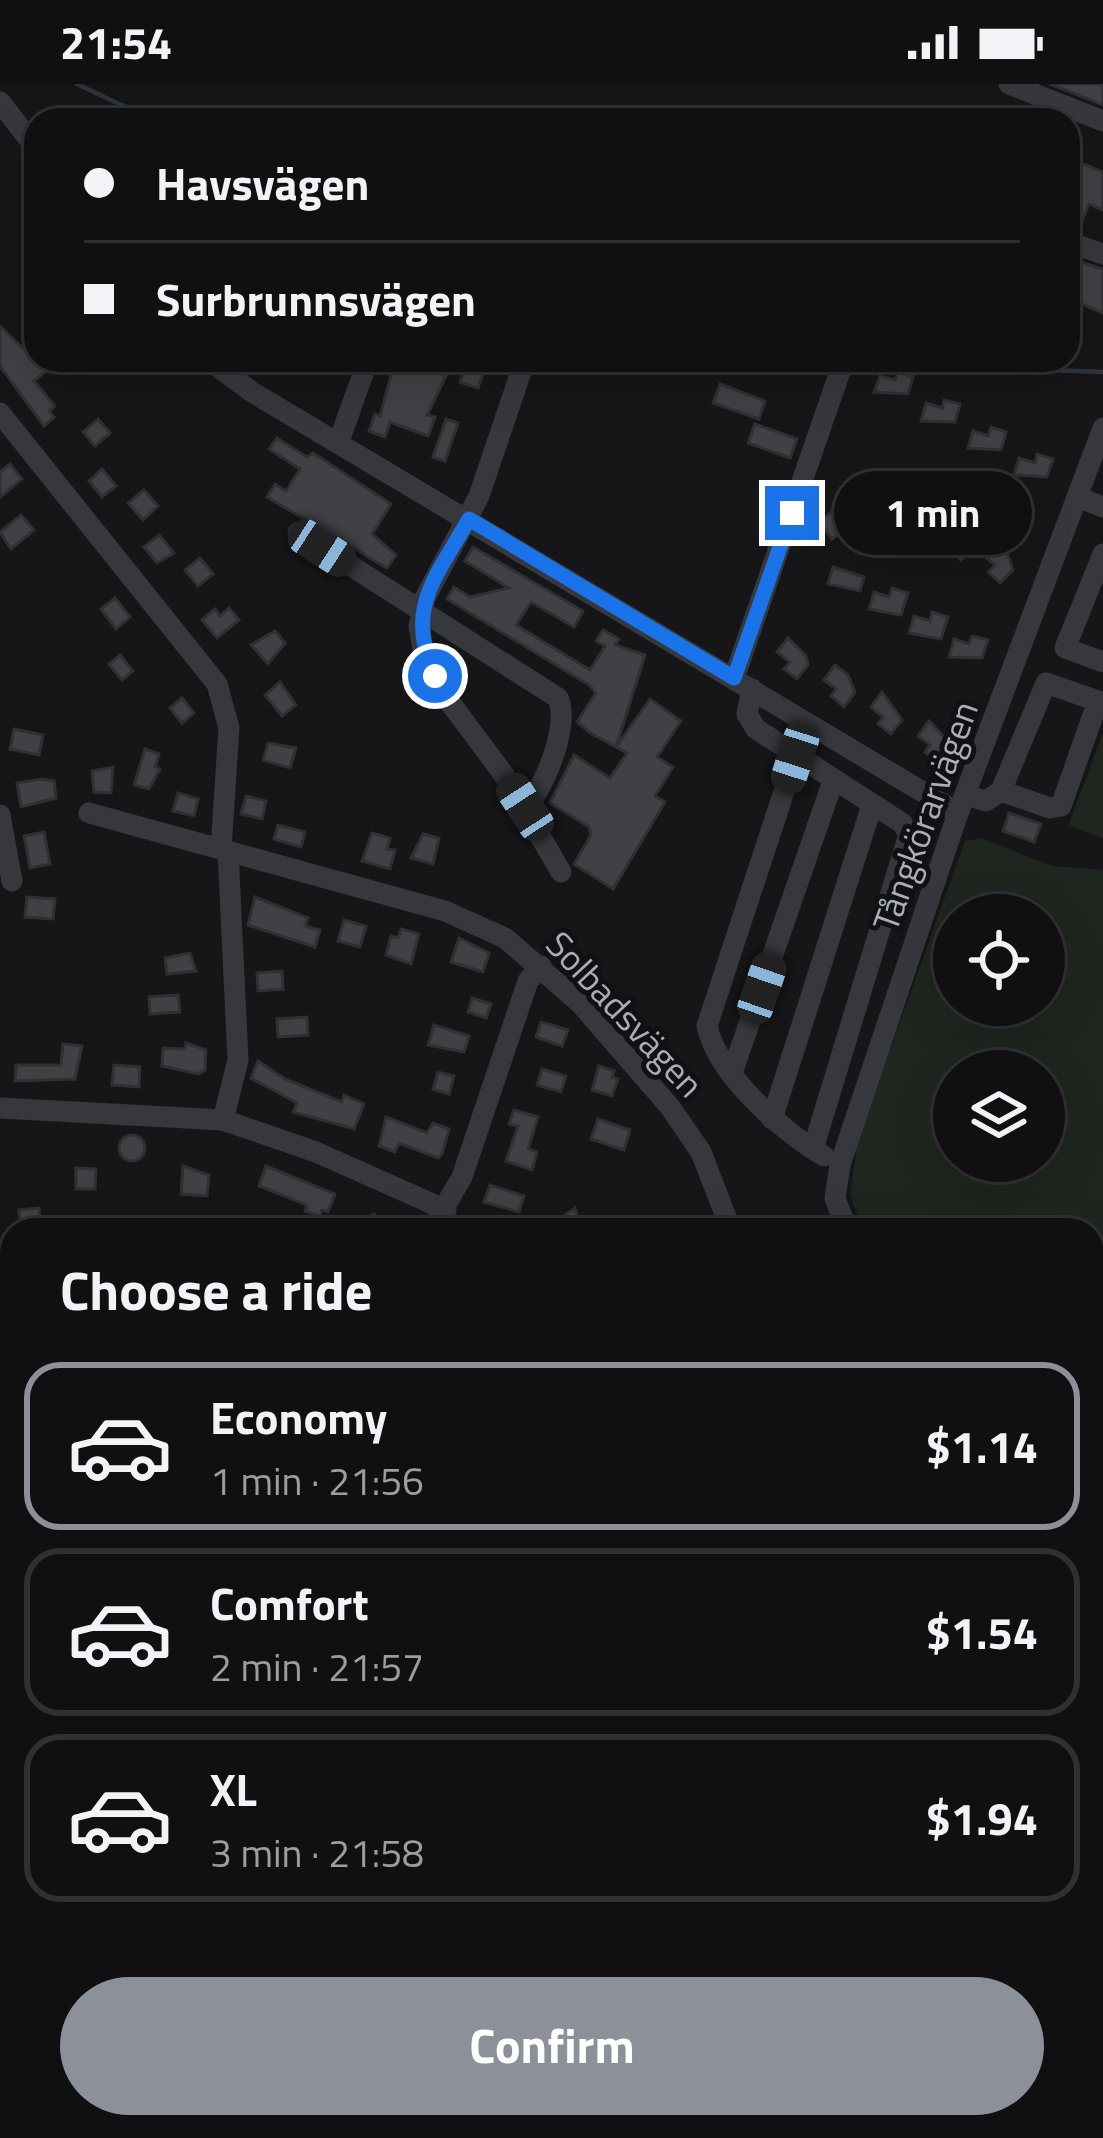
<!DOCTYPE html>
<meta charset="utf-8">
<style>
body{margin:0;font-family:"Titillium Web",sans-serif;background:#1e1e20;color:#f1f3f6;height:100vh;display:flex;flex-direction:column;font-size:45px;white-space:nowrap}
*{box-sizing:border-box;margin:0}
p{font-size:39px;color:#9c9d9f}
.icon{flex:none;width:66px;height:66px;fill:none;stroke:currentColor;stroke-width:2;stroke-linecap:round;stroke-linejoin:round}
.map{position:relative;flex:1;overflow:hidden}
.details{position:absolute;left:0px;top:1134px;width:1104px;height:921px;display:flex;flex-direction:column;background:#101012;border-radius:36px 36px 0 0;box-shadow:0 12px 48px #0002,0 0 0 3px #303032}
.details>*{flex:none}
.banner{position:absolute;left:24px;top:24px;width:1056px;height:264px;border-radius:36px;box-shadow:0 12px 48px #0002,0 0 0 3px #303032;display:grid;align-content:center;height:264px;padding:0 60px;background:#101012}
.tools{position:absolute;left:933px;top:810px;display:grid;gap:24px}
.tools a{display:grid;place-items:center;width:132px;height:132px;border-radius:50%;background:#101012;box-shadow:0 12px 48px #0002,0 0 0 3px #303032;font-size:60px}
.end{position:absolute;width:54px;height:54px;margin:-27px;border:15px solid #1a73e8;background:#fff;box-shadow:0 0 0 6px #fff}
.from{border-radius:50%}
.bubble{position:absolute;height:84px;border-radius:42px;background:#101012;box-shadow:0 12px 48px #0002,0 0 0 3px #303032;font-size:39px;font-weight:700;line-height:84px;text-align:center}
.car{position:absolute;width:36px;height:72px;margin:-36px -18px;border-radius:15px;box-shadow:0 0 9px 3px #0007;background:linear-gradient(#222 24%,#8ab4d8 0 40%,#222 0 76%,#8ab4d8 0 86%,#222 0)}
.banner b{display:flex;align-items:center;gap:42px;height:114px;font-size:45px}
.banner b+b{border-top:3px solid #303032}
.banner i{width:30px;height:30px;background:#f1f3f6}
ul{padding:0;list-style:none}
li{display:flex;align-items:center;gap:36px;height:168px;margin:0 24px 18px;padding:0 36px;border:6px solid #303032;border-radius:36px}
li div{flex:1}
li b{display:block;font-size:45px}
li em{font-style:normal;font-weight:700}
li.active{border-color:#8c9099}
li>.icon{width:108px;height:108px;stroke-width:1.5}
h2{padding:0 60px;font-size:54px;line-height:144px}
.button{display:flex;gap:24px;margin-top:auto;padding:24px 60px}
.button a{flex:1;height:138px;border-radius:72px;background:#8c9099;color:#fff;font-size:48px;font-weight:700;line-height:138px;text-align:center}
.status{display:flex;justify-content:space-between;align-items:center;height:84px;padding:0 60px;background:#101012;direction:ltr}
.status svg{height:33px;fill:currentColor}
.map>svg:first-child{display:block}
.green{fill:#1e261f;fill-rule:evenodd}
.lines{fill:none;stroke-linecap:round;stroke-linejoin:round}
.stream{stroke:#2c353c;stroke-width:4.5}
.building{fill:#404145;stroke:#303034;stroke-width:3}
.minor{stroke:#37383d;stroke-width:21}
.route{stroke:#1a73e8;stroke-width:15}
.labels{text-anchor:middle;stroke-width:10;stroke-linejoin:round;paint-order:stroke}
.street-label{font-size:36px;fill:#a8adb8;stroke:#111113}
</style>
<div class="status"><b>21:54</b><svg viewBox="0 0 49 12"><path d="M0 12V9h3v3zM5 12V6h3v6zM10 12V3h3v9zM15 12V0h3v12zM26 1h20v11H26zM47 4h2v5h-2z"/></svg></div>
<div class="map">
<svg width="1103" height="2054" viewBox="0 0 1103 2054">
<rect width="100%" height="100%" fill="#161618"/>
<g class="green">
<polygon points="1103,649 1103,754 1068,742"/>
<path d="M981,754L1052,782L1103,786V1612L1095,1637L1103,1652V2016L1092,2017V1146H863L850,1111L858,1055L965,757ZM954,831H1044V921H954ZM954,987H1044V1077H954Z"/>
</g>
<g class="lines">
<g class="stream">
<polyline points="77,0 153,36"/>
<polyline points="1027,276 1048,286 1103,288"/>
</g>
</g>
<g class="building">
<polygon points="1050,0 1103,0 1103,21"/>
<polygon points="1071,75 1103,88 1103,126 1089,120 1079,144 1068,138"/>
<polygon points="1068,174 1103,185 1103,229 1068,214"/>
<polygon points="0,242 46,287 34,297 55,322 49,327 54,333 44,342 0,282"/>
<polygon points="395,276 446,292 427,331 435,333 428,352 390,338 385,353 369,347 375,330 380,332"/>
<polygon points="469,276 486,282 478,304 460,298"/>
<polygon points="898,288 913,293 908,310 874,308 880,292 895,296"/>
<polygon points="720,300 765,317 759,335 713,319"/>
<polygon points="944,316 960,320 955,338 921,337 926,319 942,324"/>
<polygon points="98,335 110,349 95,362 83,348"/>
<polygon points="446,335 458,339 445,377 433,373"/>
<polygon points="755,340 797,355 790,374 748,359"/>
<polygon points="991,343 1006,348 1001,366 968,364 973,347 988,352"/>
<polygon points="277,354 307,373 313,369 391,420 372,450 396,471 387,484 267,413 275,400 286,407 300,385 269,365"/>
<polygon points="1037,370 1053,375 1047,393 1014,391 1019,374 1035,379"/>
<polygon points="10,380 22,395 0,413 0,388"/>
<polygon points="102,385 116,402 102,413 89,397"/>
<polygon points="876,386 897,411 881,428 869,417 876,411 864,400"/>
<polygon points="144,406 158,422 143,436 128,419"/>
<polygon points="916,410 937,435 921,452 909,441 915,434 904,423"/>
<polygon points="836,425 849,443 832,455 819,437"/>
<polygon points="21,431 34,446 11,465 0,448"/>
<polygon points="956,434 977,458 961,476 949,464 955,458 943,447"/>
<polygon points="159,451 174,469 157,479 144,463"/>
<polygon points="995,457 1007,468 1013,486 1000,499 988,488 995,481 983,471"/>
<polygon points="473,463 583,527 574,543 531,518 516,541 590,586 605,562 596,557 603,546 619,555 615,561 645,571 616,663 650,615 681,637 657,673 673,683 655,712 665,718 613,805 574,780 591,751 589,743 550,719 574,671 610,694 627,669 592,650 577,638 596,609 589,601 447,515 454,503 470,513 509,504 465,477"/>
<polygon points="200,474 213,490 198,502 185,486"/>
<polygon points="833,483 864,493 860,507 828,500"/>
<polygon points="892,504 908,509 901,531 869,525 874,508 889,513"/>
<polygon points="115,514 130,533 116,545 101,525"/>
<polygon points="229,524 239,536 217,554 202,536 215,525 220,532"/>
<polygon points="932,528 948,533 941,555 909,549 914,532 930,537"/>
<polygon points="275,547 285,559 268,580 251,561"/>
<polygon points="972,552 988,556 982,574 949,573 954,555 969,560"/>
<polygon points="788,554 806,572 808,581 797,595 784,585 790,578 777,568"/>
<polygon points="120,571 133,587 122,596 109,580"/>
<polygon points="835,581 848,591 855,608 844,623 831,612 836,605 824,596"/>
<polygon points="280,598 296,621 282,632 265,611"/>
<polygon points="882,608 902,636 891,650 878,640 883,633 871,623"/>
<polygon points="182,614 194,629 182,639 170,624"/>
<polygon points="929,637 947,656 949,664 938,678 925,668 930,661 918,652"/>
<polygon points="14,645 43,651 39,671 10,665"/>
<polygon points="268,659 296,664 290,684 263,676"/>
<polygon points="145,665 159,670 155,683 160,685 149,705 134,701"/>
<polygon points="113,683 111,709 94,708 92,687"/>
<polygon points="42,695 54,697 56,714 21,723 17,699"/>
<polygon points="178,709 198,715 194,732 173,727"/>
<polygon points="246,712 266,717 262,735 241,730"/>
<polygon points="1009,729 1041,740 1034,758 1003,747"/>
<polygon points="278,741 305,748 301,763 274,755"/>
<polygon points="44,748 50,780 30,784 24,752"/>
<polygon points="372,749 390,754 387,765 395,766 390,785 362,777"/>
<polygon points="423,750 439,754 433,780 411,774"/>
<polygon points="27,813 55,815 53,835 25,833"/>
<polygon points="255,813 308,834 305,842 320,846 315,863 248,841"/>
<polygon points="344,836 366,842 360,863 338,857"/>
<polygon points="401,845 419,850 411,880 386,871 391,852 398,854"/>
<polygon points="459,854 489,869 483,888 451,878"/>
<polygon points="190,869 196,887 167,890 165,874"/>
<polygon points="282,887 283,905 258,907 257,889"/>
<polygon points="178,911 180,928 150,930 149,913"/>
<polygon points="472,914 491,920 486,934 468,928"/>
<polygon points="307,933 308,951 278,953 277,935"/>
<polygon points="541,938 568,946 562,962 536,953"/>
<polygon points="434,941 469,952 464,968 428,961"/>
<polygon points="186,959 206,966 205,986 198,990 162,982 163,964 185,965"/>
<polygon points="63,960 82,962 75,995 15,997 16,981 61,981"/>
<polygon points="258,977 285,995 342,1018 344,1011 364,1020 354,1045 293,1028 297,1019 251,994"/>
<polygon points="114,981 140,983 139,1003 112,1001"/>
<polygon points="599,982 614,987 612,993 618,995 612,1012 592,1006"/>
<polygon points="542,985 566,992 561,1008 537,1001"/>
<polygon points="438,988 454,992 449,1010 433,1005"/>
<polygon points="514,1026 538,1033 528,1065 537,1068 532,1086 506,1077 518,1042 509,1040"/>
<polygon points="386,1033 427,1049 433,1039 449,1045 442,1070 438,1074 399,1059 395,1068 379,1062"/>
<polygon points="598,1035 630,1046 624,1066 591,1055"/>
<circle cx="132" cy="1064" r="13"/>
<polygon points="183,1082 209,1091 207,1112 181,1110"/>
<polygon points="266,1082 335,1110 328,1128 322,1126 320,1132 305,1127 307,1121 259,1102"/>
<polygon points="76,1084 96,1085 95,1105 76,1105"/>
<polygon points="490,1101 524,1112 519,1128 484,1118"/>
<polygon points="39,1124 40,1138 20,1140 19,1126"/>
<polygon points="575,1124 582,1146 544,1146"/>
<polygon points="374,1130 384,1146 348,1146"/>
</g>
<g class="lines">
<g class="minor">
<polyline points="1009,0 1103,37"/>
<polyline points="0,18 36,64"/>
<polyline points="1068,158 1103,170"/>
<polyline points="209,276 252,308 958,729"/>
<polyline points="525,276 479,412 425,514 419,542 423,565 446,613 507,695 561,788"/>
<polyline points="0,329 217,600 229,644 221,765"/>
<polyline points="339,357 368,276"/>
<polyline points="1078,413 1103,423"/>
<path d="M298,448L558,614C570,640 545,705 525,723"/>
<polyline points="1103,470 1065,564 1103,578"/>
<polyline points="734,594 844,276"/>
<polyline points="752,605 747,630 756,645 902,739 909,750 813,1065"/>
<path d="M795,674L707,942C717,990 783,1048 824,1072"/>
<polyline points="965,711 986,717 1001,707 1046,599 1098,617 1061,722 1050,724 1001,707"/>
<polyline points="89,729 445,827 505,854 580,919 670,1023 701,1068 731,1146"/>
<polyline points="0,731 12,797"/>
<polyline points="733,986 833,697"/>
<polyline points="0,1024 223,1036 316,1068 446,1126"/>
<polyline points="772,1035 872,721"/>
<polyline points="223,1036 238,976 228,767"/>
<polyline points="431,1146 462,1093 528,897 541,882"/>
<polyline points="847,1146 835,1114 840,1081 958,729 1103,344"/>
<polyline points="0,1432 12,1424"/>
<polyline points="278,2043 289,2043"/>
<polyline points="752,2043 759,2054"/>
<polyline points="1066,2043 1068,2054"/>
<polyline points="236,2054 259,2043"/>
<polyline points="657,2054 669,2043"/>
<polyline points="802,2054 816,2043"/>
</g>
</g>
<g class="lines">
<path class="route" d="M435,592C404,524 436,494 469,435L734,594L792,429"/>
</g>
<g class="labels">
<g class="street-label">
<text transform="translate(925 732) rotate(-70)" y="13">Tångkörarvägen</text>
<text transform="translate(625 930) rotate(47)" y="13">Solbadsvägen</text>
</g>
</g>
</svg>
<div class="tools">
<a><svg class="icon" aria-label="locate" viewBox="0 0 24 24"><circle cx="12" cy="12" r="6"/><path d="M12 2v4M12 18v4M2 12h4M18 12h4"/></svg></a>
<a><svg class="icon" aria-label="layers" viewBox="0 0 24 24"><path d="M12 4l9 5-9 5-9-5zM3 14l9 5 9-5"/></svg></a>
</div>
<i class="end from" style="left:435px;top:592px"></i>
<i class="end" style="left:792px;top:429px"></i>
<div class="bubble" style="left:834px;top:387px;width:198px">1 min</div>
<i class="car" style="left:322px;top:464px;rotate:123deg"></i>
<i class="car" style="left:795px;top:674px;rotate:198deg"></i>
<i class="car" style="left:525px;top:723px;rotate:327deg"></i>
<i class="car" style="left:762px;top:904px;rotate:19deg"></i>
<div class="banner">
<b><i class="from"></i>Havsvägen</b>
<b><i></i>Surbrunnsvägen</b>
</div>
<section class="details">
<h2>Choose a ride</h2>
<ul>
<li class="active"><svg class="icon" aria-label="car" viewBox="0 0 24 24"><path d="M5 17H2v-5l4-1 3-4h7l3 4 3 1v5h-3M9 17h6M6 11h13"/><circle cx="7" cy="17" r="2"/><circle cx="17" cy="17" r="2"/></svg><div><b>Economy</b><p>1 min · 21:56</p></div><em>$1.14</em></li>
<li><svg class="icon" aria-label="car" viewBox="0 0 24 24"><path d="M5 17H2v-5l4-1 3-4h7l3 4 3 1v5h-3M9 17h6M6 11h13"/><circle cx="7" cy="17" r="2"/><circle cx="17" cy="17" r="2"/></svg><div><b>Comfort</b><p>2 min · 21:57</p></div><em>$1.54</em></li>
<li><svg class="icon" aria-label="car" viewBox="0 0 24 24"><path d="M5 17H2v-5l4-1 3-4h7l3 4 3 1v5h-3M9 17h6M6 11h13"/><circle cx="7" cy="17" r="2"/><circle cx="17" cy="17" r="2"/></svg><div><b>XL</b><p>3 min · 21:58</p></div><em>$1.94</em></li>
</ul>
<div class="button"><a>Confirm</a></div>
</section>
</div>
